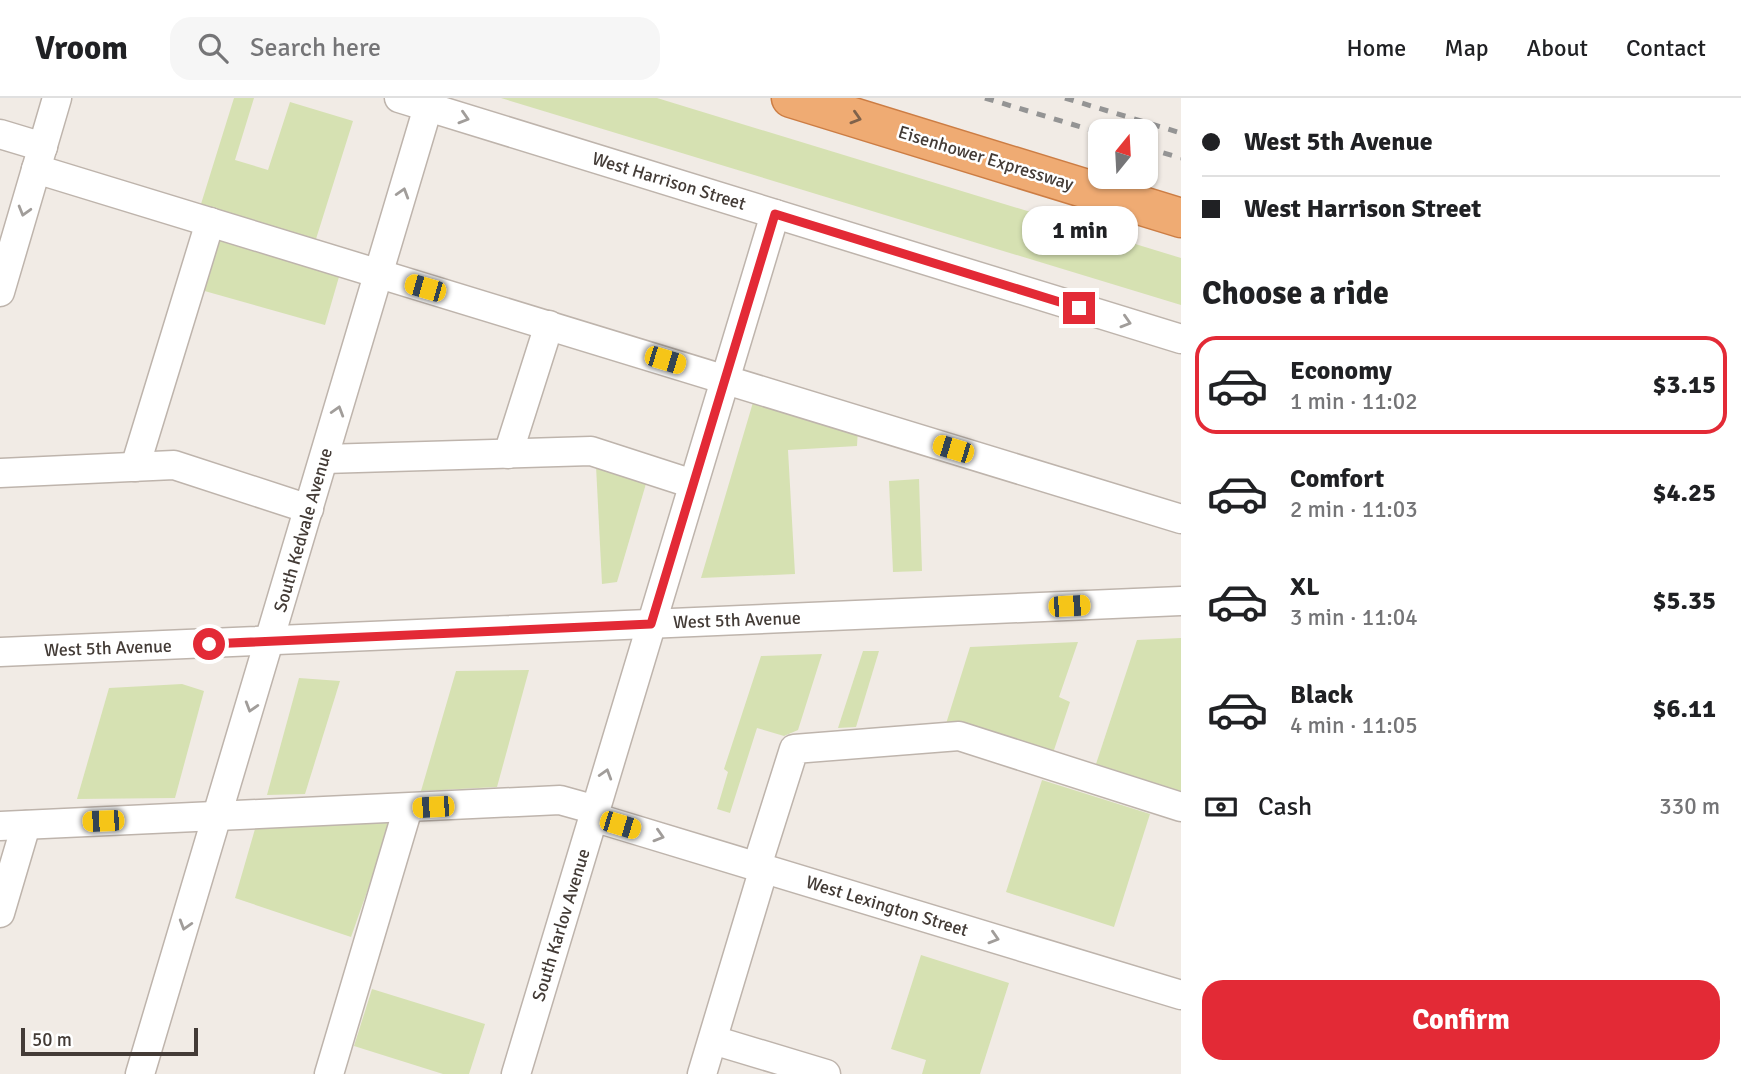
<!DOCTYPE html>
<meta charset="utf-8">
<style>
body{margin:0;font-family:Signika,sans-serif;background:#f6f6f6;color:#202124;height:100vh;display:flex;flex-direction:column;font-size:26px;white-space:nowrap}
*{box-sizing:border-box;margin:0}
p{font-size:23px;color:#757577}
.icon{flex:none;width:38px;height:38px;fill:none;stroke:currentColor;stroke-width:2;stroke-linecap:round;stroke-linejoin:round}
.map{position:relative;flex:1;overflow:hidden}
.side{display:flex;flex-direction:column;background:#fff;width:560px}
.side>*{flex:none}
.hud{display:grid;align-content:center;height:154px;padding:0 21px;background:#fff}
.needle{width:46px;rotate:18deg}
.controls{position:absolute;left:1088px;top:21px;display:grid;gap:14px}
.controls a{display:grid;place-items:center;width:70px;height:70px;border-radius:14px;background:#fff;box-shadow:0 2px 5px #0004;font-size:35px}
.scale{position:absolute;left:21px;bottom:18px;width:177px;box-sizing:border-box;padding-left:7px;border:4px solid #433b36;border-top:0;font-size:19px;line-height:24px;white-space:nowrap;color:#433b36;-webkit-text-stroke:5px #fff;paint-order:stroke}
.end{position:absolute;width:32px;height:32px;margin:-16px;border:9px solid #e32a36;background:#fff;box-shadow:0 0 0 4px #fff}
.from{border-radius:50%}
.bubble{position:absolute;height:49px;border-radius:21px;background:#fff;box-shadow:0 2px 5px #0004;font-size:23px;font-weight:800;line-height:49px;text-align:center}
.car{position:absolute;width:21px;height:42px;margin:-21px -10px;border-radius:9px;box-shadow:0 0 5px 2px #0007;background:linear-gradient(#f5c518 24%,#345 0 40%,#f5c518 0 76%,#345 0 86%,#f5c518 0)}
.hud b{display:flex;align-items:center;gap:24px;height:66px;font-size:26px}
.hud b+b{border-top:2px solid #e0e0e0}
.hud i{width:18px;height:18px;background:#202124}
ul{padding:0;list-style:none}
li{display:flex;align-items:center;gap:21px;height:98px;margin:0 14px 10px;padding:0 7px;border:4px solid transparent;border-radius:21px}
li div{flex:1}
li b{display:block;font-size:26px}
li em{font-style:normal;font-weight:800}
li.active{border-color:#e32a36}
li>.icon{width:63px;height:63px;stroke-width:1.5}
h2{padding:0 21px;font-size:32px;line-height:84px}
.pay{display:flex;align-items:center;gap:18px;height:77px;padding:0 21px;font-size:26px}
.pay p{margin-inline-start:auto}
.primary-button{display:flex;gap:14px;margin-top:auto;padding:14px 21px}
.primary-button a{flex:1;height:80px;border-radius:21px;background:#e32a36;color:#fff;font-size:28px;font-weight:800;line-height:80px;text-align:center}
header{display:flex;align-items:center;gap:42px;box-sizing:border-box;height:98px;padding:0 35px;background:#fff;border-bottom:2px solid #e0e0e0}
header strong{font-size:33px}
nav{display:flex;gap:38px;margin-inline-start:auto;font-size:24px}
.search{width:490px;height:63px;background:#f6f6f6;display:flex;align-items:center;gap:18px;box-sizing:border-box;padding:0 24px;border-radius:21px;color:#757577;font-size:26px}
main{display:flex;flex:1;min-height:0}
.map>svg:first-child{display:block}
.green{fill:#d6e1b2}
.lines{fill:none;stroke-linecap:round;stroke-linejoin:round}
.minor-casing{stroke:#beb4ac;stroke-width:31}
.highway-casing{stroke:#cc7d44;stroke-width:41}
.minor{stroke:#fff;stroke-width:28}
.highway{stroke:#efab73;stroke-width:38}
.rail{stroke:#949494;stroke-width:5;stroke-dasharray:9 9;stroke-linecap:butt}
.oneway{stroke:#a19d9a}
.oneway2{stroke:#7f624b}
.route{stroke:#e32a36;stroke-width:9}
.labels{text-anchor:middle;stroke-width:5;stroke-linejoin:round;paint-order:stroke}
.street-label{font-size:18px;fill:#433b36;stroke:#fff}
</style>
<header>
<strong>Vroom</strong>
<div class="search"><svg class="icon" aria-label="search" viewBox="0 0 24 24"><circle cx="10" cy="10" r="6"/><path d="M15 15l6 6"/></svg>Search here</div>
<nav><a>Home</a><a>Map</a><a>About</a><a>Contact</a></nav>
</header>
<main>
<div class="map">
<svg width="1181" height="976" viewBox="0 0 1181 976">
<rect width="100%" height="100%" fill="#f1ebe5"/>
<g class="green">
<polygon points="234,0 254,0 235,62 268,72 290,4 353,23 316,141 201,106"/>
<polygon points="501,0 657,0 1181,160 1181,207"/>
<polygon points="216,137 341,172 325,227 201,192"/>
<polygon points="754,301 858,330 857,348 788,352 795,476 701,480"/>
<polygon points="596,368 648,379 617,484 602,486"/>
<polygon points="919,381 922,473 893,474 889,383"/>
<polygon points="1181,540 1181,694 1096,666 1137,542"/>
<polygon points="1078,544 1059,599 1070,604 1053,655 945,629 970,549"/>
<polygon points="863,553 879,553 856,629 838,630"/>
<polygon points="822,556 798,632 784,638 757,630 730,715 717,711 728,674 724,671 761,558"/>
<polygon points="529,572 497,689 421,693 456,573"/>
<polygon points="299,580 340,583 305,696 267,697"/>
<polygon points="182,586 204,593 175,700 77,701 109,590"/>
<polygon points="1042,682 1150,716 1114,829 1006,794"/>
<polygon points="392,723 351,839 235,800 255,731"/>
<polygon points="921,857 1009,885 980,976 922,976 926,962 891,951"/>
<polygon points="372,891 485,926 469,976 443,976 354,948"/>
</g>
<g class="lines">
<defs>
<g id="minor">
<polyline points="399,0 1181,241"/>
<polyline points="0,36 43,49"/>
<polyline points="36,71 1181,421"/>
<polyline points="0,194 57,0"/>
<polyline points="508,356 549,227"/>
<polyline points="324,361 591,353 693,386"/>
<polyline points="135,369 210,124"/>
<polyline points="0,375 174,367 309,411"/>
<polyline points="0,554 1181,503"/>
<polyline points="593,719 1181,897"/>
<polyline points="0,728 560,702 596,712"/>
<polyline points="757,768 794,651 959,638 1181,709"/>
<polyline points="0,815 26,727"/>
<polyline points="713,942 826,976"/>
<polyline points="140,976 428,9"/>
<polyline points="329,976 408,710"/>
<polyline points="516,976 775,116"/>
<polyline points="702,976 764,770"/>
</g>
<polyline id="highway" points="791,0 1181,120"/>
</defs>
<use href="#minor" class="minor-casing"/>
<use href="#highway" class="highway-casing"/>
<use href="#minor" class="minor"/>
<use href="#highway" class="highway"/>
<g class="rail">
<polyline points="985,0 1101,35"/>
<polyline points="1065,0 1181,35"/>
<polyline points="1146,50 1181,60"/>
</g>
</g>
<defs><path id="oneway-chevron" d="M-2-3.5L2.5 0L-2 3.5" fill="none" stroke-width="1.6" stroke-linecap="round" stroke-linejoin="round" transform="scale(1.75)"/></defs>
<g class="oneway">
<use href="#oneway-chevron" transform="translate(464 20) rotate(17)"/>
<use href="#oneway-chevron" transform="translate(403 95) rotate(-73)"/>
<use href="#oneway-chevron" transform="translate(24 113) rotate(106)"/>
<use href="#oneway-chevron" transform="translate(1126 224) rotate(17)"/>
<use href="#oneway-chevron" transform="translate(338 313) rotate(-73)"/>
<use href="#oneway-chevron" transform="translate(251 609) rotate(107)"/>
<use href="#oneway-chevron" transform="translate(606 676) rotate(-73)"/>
<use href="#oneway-chevron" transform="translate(659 738) rotate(17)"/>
<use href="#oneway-chevron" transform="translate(185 827) rotate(107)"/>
<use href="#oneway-chevron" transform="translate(994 840) rotate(17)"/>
</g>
<use class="oneway2" href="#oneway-chevron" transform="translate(856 20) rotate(17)"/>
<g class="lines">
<polyline class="route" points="209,546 651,526 775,116 1079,210"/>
</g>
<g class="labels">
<g class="street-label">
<text transform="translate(986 60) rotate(17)" y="6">Eisenhower Expressway</text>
<text transform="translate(669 83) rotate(17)" y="6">West Harrison Street</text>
<text transform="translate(303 432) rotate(-74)" y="6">South Kedvale Avenue</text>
<text transform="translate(737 522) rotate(-2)" y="6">West 5th Avenue</text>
<text transform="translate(108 550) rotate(-2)" y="6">West 5th Avenue</text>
<text transform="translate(887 808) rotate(17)" y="6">West Lexington Street</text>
<text transform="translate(561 827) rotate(-73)" y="6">South Karlov Avenue</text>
</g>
</g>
</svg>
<div class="controls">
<a><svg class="needle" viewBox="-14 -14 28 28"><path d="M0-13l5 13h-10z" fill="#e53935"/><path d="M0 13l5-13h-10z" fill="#757577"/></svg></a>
</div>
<div class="scale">50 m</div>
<i class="end from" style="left:209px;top:546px"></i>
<i class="end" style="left:1079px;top:210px"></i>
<div class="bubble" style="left:1022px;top:108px;width:116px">1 min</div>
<i class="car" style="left:425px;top:190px;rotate:286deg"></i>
<i class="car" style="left:665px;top:262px;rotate:107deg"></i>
<i class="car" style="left:953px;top:351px;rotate:287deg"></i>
<i class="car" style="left:1069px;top:508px;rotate:87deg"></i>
<i class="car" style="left:433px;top:709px;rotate:267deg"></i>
<i class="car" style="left:103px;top:723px;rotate:268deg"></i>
<i class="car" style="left:620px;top:727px;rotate:107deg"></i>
</div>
<section class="side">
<div class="hud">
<b><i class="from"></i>West 5th Avenue</b>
<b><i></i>West Harrison Street</b>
</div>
<h2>Choose a ride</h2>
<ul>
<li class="active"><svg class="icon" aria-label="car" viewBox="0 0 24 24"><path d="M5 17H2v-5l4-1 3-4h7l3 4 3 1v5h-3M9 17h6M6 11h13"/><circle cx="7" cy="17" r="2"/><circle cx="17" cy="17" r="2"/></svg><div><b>Economy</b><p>1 min · 11:02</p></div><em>$3.15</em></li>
<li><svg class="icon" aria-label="car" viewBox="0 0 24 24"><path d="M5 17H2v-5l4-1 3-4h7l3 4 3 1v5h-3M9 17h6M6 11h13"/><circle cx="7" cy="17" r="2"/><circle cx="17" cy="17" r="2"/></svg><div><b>Comfort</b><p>2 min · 11:03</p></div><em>$4.25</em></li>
<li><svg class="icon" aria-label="car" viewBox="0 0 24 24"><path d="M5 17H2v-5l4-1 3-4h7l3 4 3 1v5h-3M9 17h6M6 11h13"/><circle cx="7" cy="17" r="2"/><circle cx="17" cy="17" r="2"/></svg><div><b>XL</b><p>3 min · 11:04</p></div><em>$5.35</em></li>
<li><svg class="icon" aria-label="car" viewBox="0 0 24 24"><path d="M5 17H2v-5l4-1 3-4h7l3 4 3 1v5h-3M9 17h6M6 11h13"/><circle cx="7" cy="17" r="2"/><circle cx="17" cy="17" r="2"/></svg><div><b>Black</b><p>4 min · 11:05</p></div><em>$6.11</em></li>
</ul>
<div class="pay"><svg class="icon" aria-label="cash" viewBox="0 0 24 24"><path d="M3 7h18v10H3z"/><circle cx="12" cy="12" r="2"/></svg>Cash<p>330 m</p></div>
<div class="primary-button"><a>Confirm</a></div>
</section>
</main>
